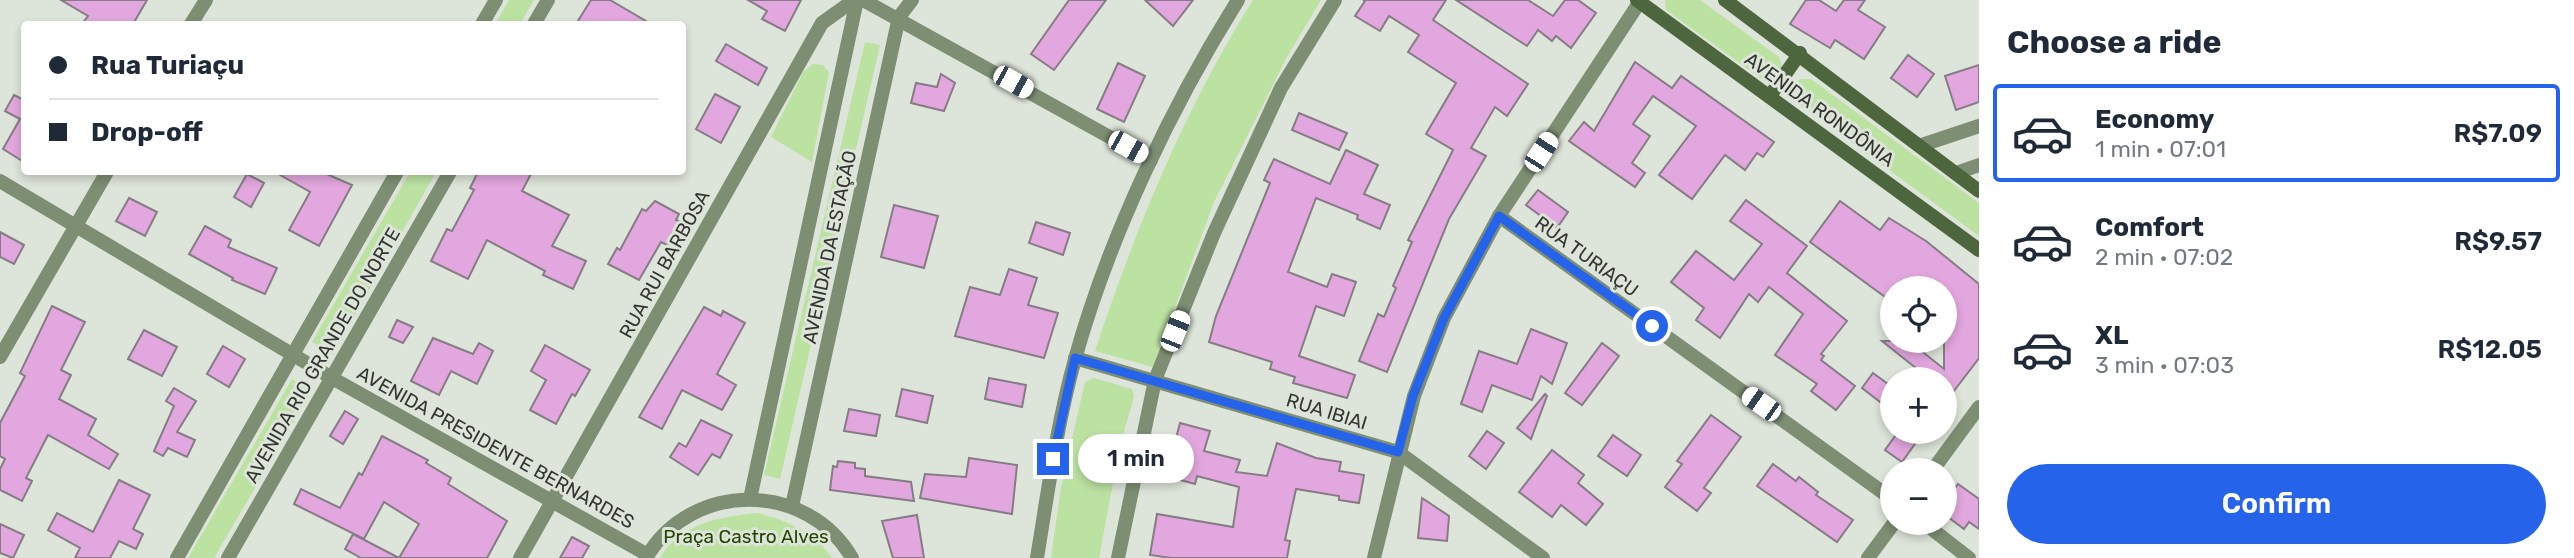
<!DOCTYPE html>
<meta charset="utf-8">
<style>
body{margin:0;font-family:Rubik,sans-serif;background:#f2f2f3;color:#1f2937;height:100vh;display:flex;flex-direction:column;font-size:26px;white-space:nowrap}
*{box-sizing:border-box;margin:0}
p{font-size:23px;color:#747a83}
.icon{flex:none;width:38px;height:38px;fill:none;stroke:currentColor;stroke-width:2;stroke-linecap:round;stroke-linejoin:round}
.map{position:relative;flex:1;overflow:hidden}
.side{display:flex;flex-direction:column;background:#fff;width:595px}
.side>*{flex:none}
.banner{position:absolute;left:21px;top:21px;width:665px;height:154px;border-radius:7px;box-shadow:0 4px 10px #0003;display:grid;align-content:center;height:154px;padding:0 28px;background:#fff}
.tools{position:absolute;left:1880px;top:276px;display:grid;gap:14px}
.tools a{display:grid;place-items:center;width:77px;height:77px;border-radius:50%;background:#fff;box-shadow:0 4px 10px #0003;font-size:35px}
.end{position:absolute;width:32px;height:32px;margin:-16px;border:9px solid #2563eb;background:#fff;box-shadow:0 0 0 4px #fff}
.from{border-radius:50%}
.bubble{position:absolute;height:49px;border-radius:24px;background:#fff;box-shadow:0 4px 10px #0003;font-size:23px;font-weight:600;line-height:49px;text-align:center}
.car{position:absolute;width:21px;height:42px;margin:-21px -10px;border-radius:9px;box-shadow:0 0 5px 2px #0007;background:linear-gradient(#fff 24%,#345 0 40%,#fff 0 76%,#345 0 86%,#fff 0)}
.banner b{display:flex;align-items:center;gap:24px;height:66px;font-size:26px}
.banner b+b{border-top:2px solid #e0e1e3}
.banner i{width:18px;height:18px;background:#1f2937}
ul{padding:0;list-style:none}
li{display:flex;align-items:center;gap:21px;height:98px;margin:0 14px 10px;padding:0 14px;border:4px solid transparent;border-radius:7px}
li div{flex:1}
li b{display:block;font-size:26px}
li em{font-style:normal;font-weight:600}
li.active{border-color:#2563eb}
li>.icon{width:63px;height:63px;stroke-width:1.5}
h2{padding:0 28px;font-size:32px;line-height:84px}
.button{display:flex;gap:14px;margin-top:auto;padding:14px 28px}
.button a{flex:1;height:80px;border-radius:42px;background:#2563eb;color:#fff;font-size:28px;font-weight:600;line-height:80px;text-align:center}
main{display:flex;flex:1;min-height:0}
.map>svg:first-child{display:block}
.green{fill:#bce2a2}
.building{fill:#e2a7de;stroke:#867c85;stroke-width:2}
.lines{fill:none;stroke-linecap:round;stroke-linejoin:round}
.minor{stroke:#7d8e73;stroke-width:14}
.tertiary{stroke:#7d8e73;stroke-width:14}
.secondary{stroke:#4e663e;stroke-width:14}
.route{stroke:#2563eb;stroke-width:9}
.labels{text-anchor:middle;stroke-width:6;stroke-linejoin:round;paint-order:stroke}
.street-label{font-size:19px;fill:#333631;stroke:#dde4d9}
.park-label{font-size:19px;fill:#244600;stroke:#dde4d9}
</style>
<main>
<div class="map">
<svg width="1979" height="558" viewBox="0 0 1979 558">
<rect width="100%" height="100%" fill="#dde4d9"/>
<g class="green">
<polygon points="509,0 534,0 520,24 495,24"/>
<path d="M1253,0H1321L1286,59L1214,202L1153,367L1095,351C1136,228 1184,110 1253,0Z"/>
<polygon points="1665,0 1700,0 1779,57 1783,69 1775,79 1766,82 1666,10"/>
<polygon points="865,42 880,45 780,479 764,475"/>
<polygon points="813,64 823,65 829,72 812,162 771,137 803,72"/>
<polygon points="1800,79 1811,79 1979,203 1979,236 1791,98 1792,88"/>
<polygon points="410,172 436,172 333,354 312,342"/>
<polygon points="1094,378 1132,389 1134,397 1120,445 1099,558 1051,558 1061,487 1085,382"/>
<polygon points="292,379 312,390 214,558 188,558"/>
<path d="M759,513C789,522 814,531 832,558H660C680,523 722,516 759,513Z"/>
</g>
<g class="building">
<polygon points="61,0 147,0 133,24 82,24 88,16"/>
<polygon points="591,0 610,0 651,24 576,24"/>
<polygon points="748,0 801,0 785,31 762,19 767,11"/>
<polygon points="1069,0 1106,0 1054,70 1031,54"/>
<polygon points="1145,0 1193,0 1173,26"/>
<polygon points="1363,0 1446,0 1433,20 1528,84 1507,116 1495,107 1471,148 1486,156 1449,219 1387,372 1359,361 1378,314 1384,317 1396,288 1393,286 1412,242 1408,240 1453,150 1426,134 1456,83 1408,52 1419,35 1389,16 1380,31 1355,16 1365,1"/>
<polygon points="1456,0 1528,0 1553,16 1565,0 1578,0 1596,13 1571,48 1556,36 1552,41 1538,30 1527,46"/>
<polygon points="1806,0 1819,0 1836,11 1844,0 1865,0 1858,10 1885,27 1864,59 1835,40 1830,48 1790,24"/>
<polygon points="726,44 767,68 758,85 716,61"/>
<polygon points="1908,55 1934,74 1917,97 1891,78"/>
<polygon points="1635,62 1672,88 1681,76 1774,142 1763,157 1757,153 1745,170 1725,155 1692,199 1659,175 1696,126 1653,96 1633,124 1650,136 1632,163 1645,173 1635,187 1569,141 1584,122 1594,131"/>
<polygon points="1118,63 1145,76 1124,122 1097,109"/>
<polygon points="1979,65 1979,102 1956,110 1945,76"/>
<polygon points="941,74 955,83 944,111 911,103 916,83 937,87"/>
<polygon points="715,94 740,107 721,143 696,129"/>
<polygon points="14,95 24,100 24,162 3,149 20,119 5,111"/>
<polygon points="1299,113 1347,133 1339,150 1292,130"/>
<polygon points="1346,150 1378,165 1364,194 1390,205 1380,229 1357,219 1358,215 1316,198 1288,272 1327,287 1332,274 1356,282 1344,316 1316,306 1299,356 1355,375 1347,398 1293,383 1295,377 1270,369 1272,362 1209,342 1216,316 1270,183 1264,180 1274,159 1330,184"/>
<polygon points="275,172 322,172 352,185 319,246 289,230 310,192"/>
<polygon points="478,172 532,172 522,191 569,215 552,246 586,261 573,289 543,275 545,271 487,240 468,279 431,261 447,229 452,231 474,190 470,188"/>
<polygon points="247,174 264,183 251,207 234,197"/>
<polygon points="1538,190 1568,212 1557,228 1526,205"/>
<polygon points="129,198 157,212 145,236 116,221"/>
<polygon points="1746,200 1807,246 1787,273 1847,321 1821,354 1824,356 1821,360 1855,386 1836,410 1811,391 1817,384 1775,355 1803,314 1769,287 1758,302 1749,294 1720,338 1696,320 1704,308 1671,282 1696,251 1734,280 1762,244 1730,221"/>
<polygon points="655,201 679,214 676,220 683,223 671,247 661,242 639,280 608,264 617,248 620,250 642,209 646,211"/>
<polygon points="1840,201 1880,230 1889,218 1926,241 1979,284 1979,358 1954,391 1944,384 1944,380 1931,380 1882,341 1909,341 1944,369 1944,289 1892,289 1892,302 1810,242"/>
<polygon points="894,205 938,216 924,268 881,257"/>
<polygon points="1036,222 1070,233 1063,255 1029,243"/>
<polygon points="205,226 231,240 228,247 277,268 265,294 232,280 233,278 189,254"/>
<polygon points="0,232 24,245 14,264 0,257"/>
<polygon points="1009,269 1037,278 1028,305 1058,313 1044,358 955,336 970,287 1000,295"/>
<polygon points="52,306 85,322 61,370 71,375 59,399 96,419 88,435 118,454 109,469 48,435 26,478 32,481 22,501 0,490 0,469 5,459 0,456 0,423 25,376 20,373"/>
<polygon points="704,307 721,316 723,311 745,323 717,374 736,385 722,410 682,390 662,429 639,417"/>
<polygon points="397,320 413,327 403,343 389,337"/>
<polygon points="1531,329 1567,343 1552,384 1541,376 1532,400 1492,385 1482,412 1461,404 1479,351 1517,364"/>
<polygon points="144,330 177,347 162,376 128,359"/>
<polygon points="433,338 473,354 479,343 493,351 477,384 451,371 439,395 411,381"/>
<polygon points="1602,343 1619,356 1582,405 1565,393"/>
<polygon points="545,345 590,370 575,396 572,394 556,424 530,410 546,380 531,371"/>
<polygon points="223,346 245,359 229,387 207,374"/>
<polygon points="1873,373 1892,387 1892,394 1884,405 1862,388"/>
<polygon points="989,378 1026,385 1022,407 985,399"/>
<polygon points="174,388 196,401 177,432 195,440 187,457 168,448 163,456 154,451 174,406 166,401"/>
<polygon points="902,389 933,396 927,423 896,416"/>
<polygon points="1545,394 1547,396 1531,439 1517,428"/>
<polygon points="849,409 880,415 876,436 844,431"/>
<polygon points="345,411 358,419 343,444 330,436"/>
<polygon points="1711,415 1741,437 1704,488 1711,493 1697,511 1665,487 1682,464 1677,461"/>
<polygon points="701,420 732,435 720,458 712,454 698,475 670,457 679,443 686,447"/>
<polygon points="1180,423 1210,431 1204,451 1240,460 1236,472 1267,476 1277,443 1316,458 1341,462 1339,471 1364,475 1359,503 1339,500 1339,496 1296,489 1285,540 1290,541 1287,558 1171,558 1150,555 1157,514 1233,527 1239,487 1197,476 1195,484 1166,476"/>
<polygon points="1487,431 1504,443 1486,469 1469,456"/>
<polygon points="1898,432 1906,432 1917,441 1902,462 1885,450"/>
<polygon points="1613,435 1641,455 1627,476 1598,456"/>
<polygon points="382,436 428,460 426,463 451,478 448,484 507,521 487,558 399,558 419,524 384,502 364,539 294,504 301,489 340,508 359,473 362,475"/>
<polygon points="1552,450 1584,475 1578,483 1603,504 1586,525 1561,505 1552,517 1519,492"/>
<polygon points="969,458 1017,465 1012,514 920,498 925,474 966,477"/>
<polygon points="838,461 855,463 855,468 865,469 865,476 911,482 914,501 830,490 833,466 837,467"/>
<polygon points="1773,464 1796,481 1799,477 1818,492 1816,495 1853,520 1837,542 1757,486"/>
<polygon points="119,480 150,495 133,529 143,534 136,549 119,541 110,558 75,558 80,548 48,530 57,513 93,532"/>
<polygon points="1958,484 1979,499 1979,529 1969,522 1964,529 1944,514 1944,503"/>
<polygon points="1422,498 1449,516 1447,541 1418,538"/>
<polygon points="917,515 924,558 893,558 882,521"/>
<polygon points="0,524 24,535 13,558 0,553"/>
<polygon points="353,534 399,558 361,558 345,549"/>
<polygon points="572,537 589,546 582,558 560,558"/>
</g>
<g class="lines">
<g class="minor">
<polyline points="863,0 1151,160"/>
<polyline points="191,24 206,0"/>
<polyline points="0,181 332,378 648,555"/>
<polyline points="1499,216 1892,499"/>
<polyline points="0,357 107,172"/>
<polyline points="1075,358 1398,452 1543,558"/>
<polyline points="1932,471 1979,407"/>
<polyline points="1924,523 1969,558"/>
<polyline points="520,558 822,23 854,0"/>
<polyline points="1374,558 1414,396 1444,318 1499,216 1641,0"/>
<polyline points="1868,558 1894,523"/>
</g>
<g class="tertiary">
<polyline points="482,24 496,0"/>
<polyline points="534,24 548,0"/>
<polyline points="1922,145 1979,126"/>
<polyline points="1956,173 1979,165"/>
<polyline points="750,499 857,0"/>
<polyline points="792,506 899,17 912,0"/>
<polyline points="177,558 397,172"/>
<polyline points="228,558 450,172"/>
<path d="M646,558C691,480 808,481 852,558"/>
<path d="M1037,558C1048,491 1057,424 1075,359C1109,237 1171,107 1238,0"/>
<polyline points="1118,558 1155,380 1214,233 1281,88 1335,0"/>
</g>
<g class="secondary">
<polyline points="1637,0 1979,250"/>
<polyline points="1725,0 1979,191"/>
<polyline points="1770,96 1800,53"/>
</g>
</g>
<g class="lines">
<polyline class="route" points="1053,459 1075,358 1398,452 1413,396 1444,318 1499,216 1652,326"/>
</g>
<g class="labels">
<g class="street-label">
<text transform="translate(1820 109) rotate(36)" y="7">AVENIDA RONDÔNIA</text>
<text transform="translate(829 247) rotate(-78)" y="7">AVENIDA DA ESTAÇÃO</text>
<text transform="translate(1587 256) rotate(36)" y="7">RUA TURIAÇU</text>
<text transform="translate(664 264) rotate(-61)" y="7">RUA RUI BARBOSA</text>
<text transform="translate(322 355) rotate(-60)" y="7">AVENIDA RIO GRANDE DO NORTE</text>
<text transform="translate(1327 411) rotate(17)" y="7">RUA IBIAI</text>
<text transform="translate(496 447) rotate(29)" y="7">AVENIDA PRESIDENTE BERNARDES</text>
</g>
<g class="park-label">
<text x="746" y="543">Praça Castro Alves</text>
</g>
</g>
</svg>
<div class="tools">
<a><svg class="icon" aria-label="locate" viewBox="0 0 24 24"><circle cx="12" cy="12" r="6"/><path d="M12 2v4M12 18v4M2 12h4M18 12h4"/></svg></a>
<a>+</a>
<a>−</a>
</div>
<i class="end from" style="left:1652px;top:326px"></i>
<i class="end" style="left:1053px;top:459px"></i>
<div class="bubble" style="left:1078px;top:434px;width:116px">1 min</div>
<i class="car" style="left:1013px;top:82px;rotate:119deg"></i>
<i class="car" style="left:1128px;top:147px;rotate:119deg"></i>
<i class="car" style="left:1541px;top:152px;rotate:33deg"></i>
<i class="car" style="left:1175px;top:331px;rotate:22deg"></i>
<i class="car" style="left:1761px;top:404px;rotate:305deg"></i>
<div class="banner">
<b><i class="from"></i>Rua Turiaçu</b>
<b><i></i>Drop-off</b>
</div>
</div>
<section class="side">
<h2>Choose a ride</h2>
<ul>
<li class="active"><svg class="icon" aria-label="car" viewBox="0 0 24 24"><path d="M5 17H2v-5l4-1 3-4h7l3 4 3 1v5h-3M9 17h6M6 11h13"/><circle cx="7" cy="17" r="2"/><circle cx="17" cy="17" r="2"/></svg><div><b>Economy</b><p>1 min · 07:01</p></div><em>R$7.09</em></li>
<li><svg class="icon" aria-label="car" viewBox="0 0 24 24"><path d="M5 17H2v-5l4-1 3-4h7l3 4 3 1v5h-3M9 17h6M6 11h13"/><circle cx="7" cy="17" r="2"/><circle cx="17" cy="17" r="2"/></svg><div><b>Comfort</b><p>2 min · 07:02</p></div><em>R$9.57</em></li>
<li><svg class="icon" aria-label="car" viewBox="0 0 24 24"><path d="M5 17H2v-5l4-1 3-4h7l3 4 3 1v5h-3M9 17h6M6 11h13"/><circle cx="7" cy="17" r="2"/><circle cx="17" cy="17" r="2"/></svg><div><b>XL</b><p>3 min · 07:03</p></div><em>R$12.05</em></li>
</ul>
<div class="button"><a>Confirm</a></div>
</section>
</main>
